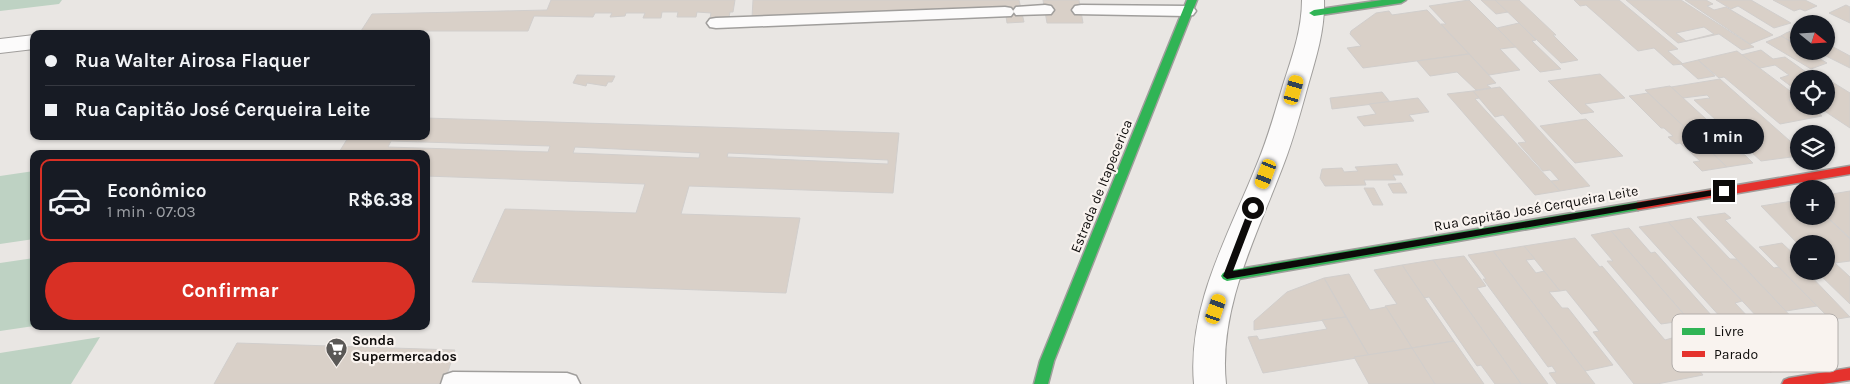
<!DOCTYPE html>
<html lang="pt">
<meta charset="utf-8">
<style>
body{margin:0;font-family:Karla,sans-serif;background:#20242c;color:#f1f3f6;height:100vh;display:flex;flex-direction:column;font-size:19px;white-space:nowrap}
*{box-sizing:border-box;margin:0}
p{font-size:16px;color:#9ea1a6}
.icon{flex:none;width:28px;height:28px;fill:none;stroke:currentColor;stroke-width:2;stroke-linecap:round;stroke-linejoin:round}
.map{position:relative;flex:1;overflow:hidden}
.sheet{position:absolute;left:30px;top:150px;width:400px;height:180px;display:flex;flex-direction:column;background:#171b24;border-radius:10px;box-shadow:0 1px 4px #0004}
.sheet>*{flex:none}
.top-card{position:absolute;left:30px;top:30px;width:400px;height:110px;border-radius:10px;box-shadow:0 1px 4px #0004;display:grid;align-content:center;height:110px;padding:0 15px;background:#171b24}
.needle{width:32px;rotate:108deg}
.tools{position:absolute;left:1790px;top:15px;display:grid;gap:10px}
.tools a{display:grid;place-items:center;width:45px;height:45px;border-radius:50%;background:#171b24;box-shadow:0 1px 4px #0004;font-size:25px}
.end{position:absolute;width:22px;height:22px;margin:-11px;border:6px solid #0d0b0a;background:#fff;box-shadow:0 0 0 2px #fff}
.from{border-radius:50%}
.bubble{position:absolute;height:35px;border-radius:18px;background:#171b24;box-shadow:0 1px 4px #0004;font-size:16px;font-weight:700;line-height:35px;text-align:center}
.car{position:absolute;width:15px;height:30px;margin:-15px -8px;border-radius:6px;box-shadow:0 0 4px 1px #0007;background:linear-gradient(#f5c518 24%,#345 0 40%,#f5c518 0 76%,#345 0 86%,#f5c518 0)}
.top-card b{display:flex;align-items:center;gap:18px;height:48px;font-size:19px}
.top-card b+b{border-top:1px solid #363941}
.top-card i{width:12px;height:12px;background:#f1f3f6}
ul{padding:9px 0 0;list-style:none}
li{display:flex;align-items:center;gap:15px;height:82px;margin:0 10px 8px;padding:0 5px;border:2px solid transparent;border-radius:10px}
li div{flex:1}
li b{display:block;font-size:19px}
li em{font-style:normal;font-weight:700}
li.current{border-color:#d93025}
li>.icon{width:45px;height:45px;stroke-width:1.5}
.action{display:flex;gap:10px;margin-top:auto;padding:10px 15px}
.action a{flex:1;height:58px;border-radius:30px;background:#d93025;color:#fff;font-size:20px;font-weight:700;line-height:58px;text-align:center}
.map>svg:first-child{display:block}
.green{fill:#bed2c3}
.building{fill:#d9d0c8;stroke:#d1cecc;fill-rule:evenodd}
.lines{fill:none;stroke-linecap:round;stroke-linejoin:round}
.lane-casing{stroke:#a09e9c;stroke-width:3}
.street-casing{stroke:#a09e9c;stroke-width:2}
.fast-casing{stroke:#a09e9c;stroke-width:3}
.jam-casing{stroke:#a09e9c;stroke-width:3}
.lane{fill:#fcfbfb;fill-rule:evenodd}
.street{fill:#fcfbfb;fill-rule:evenodd}
.fast{fill:#30b455;fill-rule:evenodd}
.jam{fill:#e5322d;fill-rule:evenodd}
.route{fill:#0d0b0a}
.labels{text-anchor:middle;stroke-width:4.5;stroke-linejoin:round;paint-order:stroke}
.street-label{font-size:14px;fill:#0d0b0a;stroke:#f9f3ef}
.poi-label{font-size:14px;font-weight:bold;fill:#0d0b0a;stroke:#f9f3ef;text-anchor:start}
.key{fill:#f9f3ef;stroke:#b2adaa;stroke-width:1}
.key-label{font-size:14px;fill:#0d0b0a}
</style>
<div class="map">
<svg width="1850" height="384" viewBox="0 0 1850 384">
<rect width="100%" height="100%" fill="#e9e6e3"/>
<g class="green">
<polygon points="0,0 62,0 59,4 0,11"/>
<polygon points="34,171 34,239 0,244 0,176"/>
<polygon points="34,258 34,326 0,331 0,263"/>
<polygon points="100,337 71,384 0,384 0,353"/>
</g>
<g class="building">
<polygon points="551,0 735,0 733,12 730,12 729,17 710,18 711,13 697,12 696,17 677,17 678,12 662,12 661,18 643,18 645,13 626,13 625,16 610,17 612,13 595,13 593,17 534,16 528,31 361,31 372,14 547,10"/>
<polygon points="753,0 1019,0 1024,22 1007,23 1005,9 752,18"/>
<polygon points="1043,0 1079,0 1083,23 1047,23"/>
<polygon points="1469,0 1516,47 1500,49 1520,70 1489,75 1441,24 1446,24 1429,6"/>
<polygon points="1481,0 1495,0 1508,12 1496,14"/>
<polygon points="1495,0 1519,0 1556,35 1553,35 1578,60 1561,63"/>
<polygon points="1574,0 1619,0 1678,49 1668,51 1683,64 1673,65 1654,48 1638,51 1586,5 1580,6"/>
<path d="M1626,0H1681L1754,47L1742,50L1719,34L1678,43ZM1704,27L1714,34L1686,41L1676,33Z"/>
<polygon points="1685,0 1706,0 1713,4 1707,6 1714,10 1726,7 1773,35 1750,44"/>
<polygon points="1716,0 1751,0 1791,23 1774,28 1738,6 1731,9"/>
<polygon points="1773,0 1805,0 1817,6 1805,11 1800,9 1794,11"/>
<polygon points="1846,5 1850,7 1850,23 1829,13"/>
<polygon points="1427,10 1469,54 1363,68 1347,48 1361,46 1350,34 1351,31 1376,13 1389,11 1392,15"/>
<polygon points="1519,23 1536,40 1532,41 1561,69 1540,72 1497,28"/>
<polygon points="1798,28 1799,46 1781,36 1786,33"/>
<polygon points="1781,36 1799,46 1799,51 1807,51 1827,63 1811,69 1766,42"/>
<polygon points="1826,43 1850,56 1850,68 1820,53 1814,55 1807,51 1826,51"/>
<polygon points="1761,50 1773,59 1785,57 1806,72 1813,70 1850,93 1850,128 1817,106 1826,106 1826,79 1799,79 1799,98 1791,92 1796,90 1780,78 1789,75 1775,65 1760,68 1741,55"/>
<polygon points="1737,51 1798,97 1789,100 1801,110 1812,108 1822,116 1780,124 1724,77 1719,78 1698,60"/>
<polygon points="1469,54 1496,83 1487,85 1491,88 1476,90 1457,72 1430,76 1417,61"/>
<polygon points="1698,60 1715,76 1698,79 1681,64"/>
<polygon points="1600,74 1625,98 1585,104 1594,112 1581,114 1548,81"/>
<polygon points="577,75 615,76 612,82 608,82 606,86 587,83 586,86 573,83"/>
<polygon points="1720,79 1799,149 1799,156 1761,161 1694,100 1710,98 1707,95 1683,98 1671,87"/>
<polygon points="1670,86 1742,152 1737,153 1745,155 1753,163 1727,167 1645,90"/>
<polygon points="1500,87 1590,186 1560,191 1551,181 1559,180 1550,170 1543,171 1518,143 1526,142 1503,115 1495,117 1473,91"/>
<polygon points="1473,91 1479,98 1475,99 1560,191 1535,195 1447,94"/>
<polygon points="1382,92 1390,102 1332,109 1330,98"/>
<polygon points="1648,93 1727,167 1702,171 1693,162 1700,161 1680,143 1676,144 1668,137 1673,136 1664,128 1661,128 1629,96"/>
<polygon points="1418,98 1429,112 1409,115 1414,121 1364,126 1357,117 1376,114 1369,104"/>
<path d="M426,118L899,133L893,193L689,186L681,214L800,218L786,293L472,282L505,209L636,213L645,184L426,176V154H338L349,136H426ZM391,141L550,146L548,152L388,147ZM575,147L700,153L699,158L573,153ZM728,153L888,160V164L727,157Z"/>
<polygon points="1586,119 1623,156 1575,163 1540,126"/>
<polygon points="1397,164 1403,175 1393,175 1396,180 1364,180 1366,185 1325,186 1320,178 1322,169 1342,168 1344,172 1358,171 1355,167"/>
<polygon points="1401,183 1407,193 1393,193 1388,184"/>
<polygon points="1364,188 1374,188 1383,205 1373,205"/>
<polygon points="1850,191 1850,238 1826,216 1826,195"/>
<polygon points="1799,200 1799,216 1826,216 1850,239 1850,261 1835,263 1850,277 1850,304 1816,271 1826,271 1826,244 1799,245 1761,206"/>
<polygon points="1725,213 1731,218 1725,220 1774,268 1779,267 1817,306 1786,311 1697,217"/>
<polygon points="1691,218 1730,259 1736,259 1822,349 1792,354 1668,222"/>
<polygon points="1668,222 1742,301 1735,303 1795,367 1770,372 1639,227"/>
<polygon points="1629,228 1651,253 1655,252 1712,316 1689,320 1611,231"/>
<polygon points="1611,231 1689,320 1661,324 1607,261 1613,261 1591,235"/>
<polygon points="1575,238 1600,267 1602,266 1665,340 1672,338 1703,375 1657,384 1634,384 1593,332 1599,331 1566,290 1560,291 1524,246"/>
<polygon points="1782,243 1799,259 1799,271 1806,271 1850,317 1831,320 1759,247"/>
<polygon points="1524,246 1535,259 1526,260 1536,273 1544,271 1560,291 1549,292 1562,308 1568,308 1613,365 1585,371 1493,251"/>
<polygon points="1493,251 1585,371 1595,384 1557,384 1549,373 1556,372 1552,366 1548,367 1483,279 1486,279 1468,255"/>
<polygon points="1464,256 1486,286 1477,288 1548,384 1521,384 1433,260"/>
<polygon points="1433,260 1521,384 1495,384 1481,365 1477,366 1429,297 1424,298 1402,265"/>
<polygon points="1402,265 1454,341 1412,348 1385,306 1397,304 1374,270"/>
<polygon points="1349,274 1370,310 1386,307 1412,348 1369,356 1324,278"/>
<polygon points="1324,278 1346,317 1254,330 1254,321 1287,292"/>
<polygon points="1346,317 1369,356 1263,373 1248,337 1257,336 1259,340 1327,329 1322,320"/>
<polygon points="1454,341 1484,384 1434,384 1412,348"/>
<polygon points="237,343 455,350 444,384 214,384"/>
<polygon points="1412,348 1435,384 1369,384 1354,357"/>
</g>
<g class="lines">
<defs>
<g id="lane">
<polygon points="1045,5 1051,6 1054,10 1051,14 1016,15 1013,11 1016,7"/>
<polygon points="1081,5 1187,6 1193,7 1196,11 1193,15 1187,16 1075,14 1072,10 1075,6"/>
<polygon points="1005,7 1011,8 1014,12 1011,16 716,28 710,27 707,23 710,19 716,18"/>
<polygon points="453,372 567,373 576,376 580,384 441,384 444,375"/>
</g>
<g id="street">
<path d="M1302,0H1324C1325,28 1317,55 1309,82C1301,110 1294,138 1283,166C1257,235 1218,308 1226,384H1194C1187,306 1229,234 1257,164C1268,138 1275,112 1283,85C1292,57 1302,30 1302,0Z"/>
<polygon points="34,35 34,49 0,53 0,39"/>
</g>
<g id="fast">
<polygon points="1187,0 1197,0 1054,361 1048,384 1034,384 1040,361"/>
<polygon points="1382,0 1406,0 1401,3 1314,16 1309,13 1314,10"/>
<polygon points="1638,202 1644,206 1638,210 1227,281 1223,279 1221,276 1223,273 1227,271"/>
</g>
<g id="jam">
<polygon points="1850,166 1850,174 1638,210 1632,206 1638,202"/>
<polygon points="1850,368 1850,380 1823,384 1782,384 1784,380 1789,378"/>
</g>
</defs>
<use href="#lane" class="lane-casing"/>
<use href="#street" class="street-casing"/>
<use href="#fast" class="fast-casing"/>
<use href="#jam" class="jam-casing"/>
<use href="#lane" class="lane"/>
<use href="#street" class="street"/>
<use href="#fast" class="fast"/>
<use href="#jam" class="jam"/>
</g>
<polygon class="route" points="1724,188 1727,189 1727,193 1227,279 1223,276 1249,208 1253,205 1257,208 1233,271"/>
<defs>
<symbol id="supermarket-pin" viewBox="-11 -11 22 30"><path d="M0 17L-7.5 6A9.5 9.5 0 1 1 7.5 6Z" fill="#5a5856" stroke="#f9f3ef"/><path d="M-6-5.5h2.5l.6 2H6L4.5 2H-2.5L-4.4-4H-6ZM-1.5 3.2a1.3 1.3 0 1 0 .1 0ZM3 3.2a1.3 1.3 0 1 0 .1 0Z" fill="#fff"/></symbol>
</defs>
<g fill-rule="evenodd">
<use href="#supermarket-pin" x="324" y="336" width="25" height="34"/>
</g>
<g class="labels">
<g class="street-label">
<text transform="translate(1101 186) rotate(-68)" y="5">Estrada de Itapecerica</text>
<text transform="translate(1536 208) rotate(-10)" y="5">Rua Capitão José Cerqueira Leite</text>
</g>
<g class="poi-label">
<text x="352" y="345">Sonda<tspan x="352" dy="16">Supermercados</tspan></text>
</g>
</g>
<rect x="1672" y="314" width="166" height="58" rx="8" class="key"/>
<rect x="1682" y="328" width="23" height="7" fill="#30b455"/>
<rect x="1682" y="351" width="23" height="6" fill="#e5322d"/>
<g class="key-label">
<text x="1714" y="336">Livre</text>
<text x="1714" y="359">Parado</text>
</g>
</svg>
<div class="tools">
<a><svg class="needle" viewBox="-14 -14 28 28"><path d="M0-13l5 13h-10z" fill="#e53935"/><path d="M0 13l5-13h-10z" fill="#9ea1a6"/></svg></a>
<a><svg class="icon" aria-label="locate" viewBox="0 0 24 24"><circle cx="12" cy="12" r="6"/><path d="M12 2v4M12 18v4M2 12h4M18 12h4"/></svg></a>
<a><svg class="icon" aria-label="layers" viewBox="0 0 24 24"><path d="M12 4l9 5-9 5-9-5zM3 14l9 5 9-5"/></svg></a>
<a>+</a>
<a>−</a>
</div>
<i class="end from" style="left:1253px;top:208px"></i>
<i class="end" style="left:1724px;top:191px"></i>
<div class="bubble" style="left:1682px;top:119px;width:82px">1 min</div>
<i class="car" style="left:1294px;top:90px;rotate:16deg"></i>
<i class="car" style="left:1266px;top:174px;rotate:201deg"></i>
<i class="car" style="left:1216px;top:309px;rotate:19deg"></i>
<div class="top-card">
<b><i class="from"></i>Rua Walter Airosa Flaquer</b>
<b><i></i>Rua Capitão José Cerqueira Leite</b>
</div>
<section class="sheet">
<ul>
<li class="current"><svg class="icon" aria-label="car" viewBox="0 0 24 24"><path d="M5 17H2v-5l4-1 3-4h7l3 4 3 1v5h-3M9 17h6M6 11h13"/><circle cx="7" cy="17" r="2"/><circle cx="17" cy="17" r="2"/></svg><div><b>Econômico</b><p>1 min · 07:03</p></div><em>R$6.38</em></li>
</ul>
<div class="action"><a>Confirmar</a></div>
</section>
</div>
